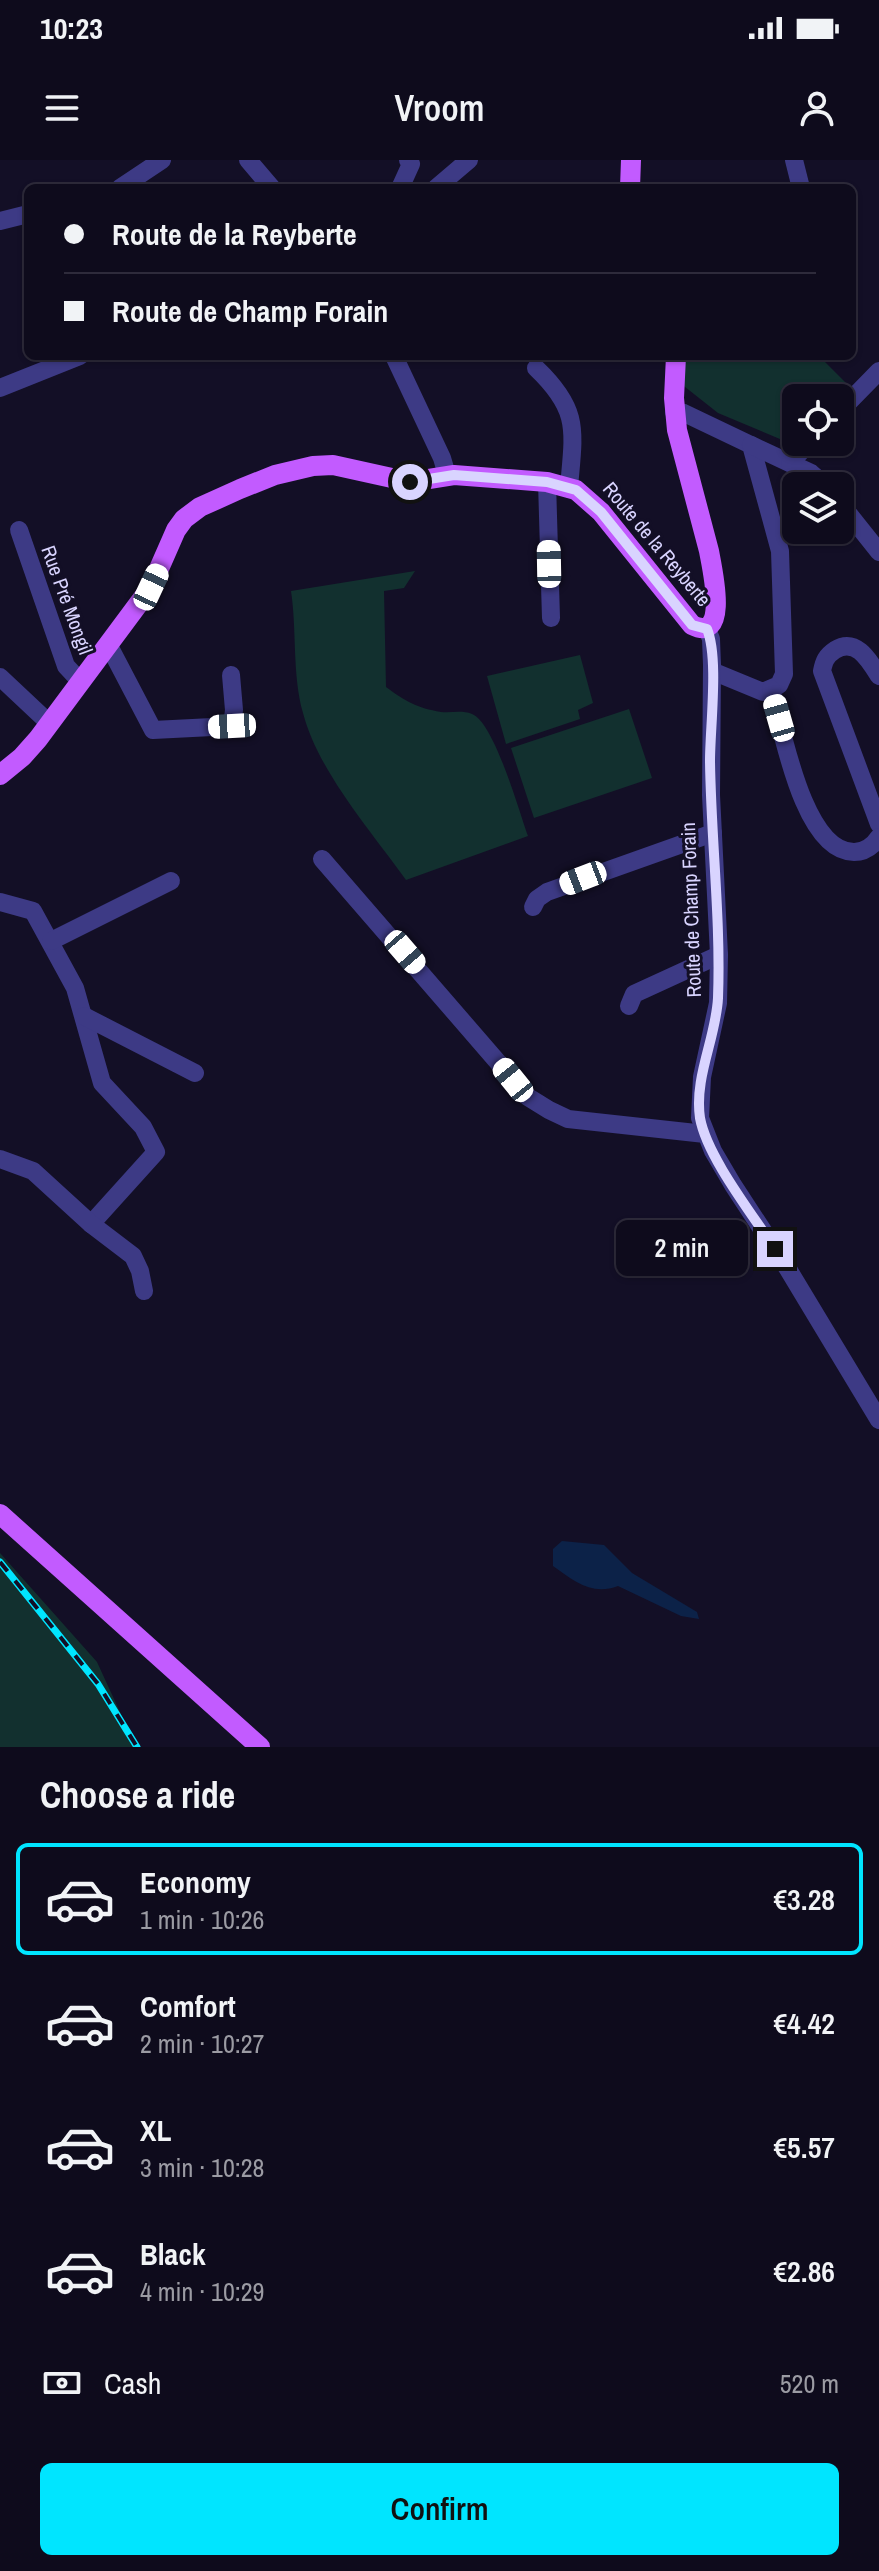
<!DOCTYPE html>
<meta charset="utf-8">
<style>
body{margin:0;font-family:"Archivo Narrow",sans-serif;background:#171425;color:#f1f3f6;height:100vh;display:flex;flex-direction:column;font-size:30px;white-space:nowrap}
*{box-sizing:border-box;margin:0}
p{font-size:26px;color:#9b9ba3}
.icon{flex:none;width:44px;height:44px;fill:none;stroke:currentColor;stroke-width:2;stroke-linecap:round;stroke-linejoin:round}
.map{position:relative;height:1587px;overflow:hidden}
.details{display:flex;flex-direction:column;background:#0e0b1c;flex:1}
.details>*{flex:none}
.guide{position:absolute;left:24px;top:24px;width:832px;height:176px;border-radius:12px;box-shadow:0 2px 6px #0004,0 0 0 2px #2e2b3b;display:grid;align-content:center;height:176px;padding:0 40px;background:#0e0b1c}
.buttons{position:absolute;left:782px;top:224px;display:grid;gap:16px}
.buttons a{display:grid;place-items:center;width:72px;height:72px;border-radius:12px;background:#0e0b1c;box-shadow:0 2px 6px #0004,0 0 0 2px #2e2b3b;font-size:40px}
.end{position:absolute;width:36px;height:36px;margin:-18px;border:10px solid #d9d4ff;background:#111;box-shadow:0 0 0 4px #111}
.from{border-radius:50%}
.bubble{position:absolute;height:56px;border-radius:12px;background:#0e0b1c;box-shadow:0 2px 6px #0004,0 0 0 2px #2e2b3b;font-size:26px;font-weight:600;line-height:56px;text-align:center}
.car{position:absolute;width:24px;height:48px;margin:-24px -12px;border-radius:10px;box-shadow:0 0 6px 2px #0007;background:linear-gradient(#fff 24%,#345 0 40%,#fff 0 76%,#345 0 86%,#fff 0)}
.guide b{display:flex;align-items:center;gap:28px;height:76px;font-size:30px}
.guide b+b{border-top:2px solid #2e2b3b}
.guide i{width:20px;height:20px;background:#f1f3f6}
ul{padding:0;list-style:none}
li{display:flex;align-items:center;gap:24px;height:112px;margin:0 16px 12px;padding:0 24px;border:4px solid transparent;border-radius:12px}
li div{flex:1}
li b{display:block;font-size:30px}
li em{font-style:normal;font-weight:600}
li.on{border-color:#00e5ff}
li>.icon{width:72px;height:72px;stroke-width:1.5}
h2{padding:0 40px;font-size:36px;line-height:96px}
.pay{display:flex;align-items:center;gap:20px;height:88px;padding:0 40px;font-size:30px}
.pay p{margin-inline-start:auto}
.primary-button{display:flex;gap:16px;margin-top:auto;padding:16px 40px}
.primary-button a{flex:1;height:92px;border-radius:12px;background:#00e5ff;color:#111;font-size:32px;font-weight:600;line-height:92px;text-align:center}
.status{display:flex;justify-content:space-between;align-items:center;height:56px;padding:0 40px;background:#0e0b1c;direction:ltr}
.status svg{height:22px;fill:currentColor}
header{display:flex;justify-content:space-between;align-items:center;height:104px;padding:0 40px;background:#0e0b1c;font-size:36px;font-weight:600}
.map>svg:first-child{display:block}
.green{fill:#12302f}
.water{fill:#0c2248}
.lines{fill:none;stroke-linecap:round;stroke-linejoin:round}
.minor{stroke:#3d3a85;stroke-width:18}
.major{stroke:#c25bff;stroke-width:20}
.rail-casing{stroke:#00e5ff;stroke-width:7}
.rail{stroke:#130f26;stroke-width:4;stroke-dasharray:12;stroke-linecap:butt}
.route{stroke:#d9d4ff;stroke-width:10}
.labels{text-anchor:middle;stroke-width:6;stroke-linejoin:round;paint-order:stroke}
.street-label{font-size:20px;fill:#d9d4ff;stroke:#130f26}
</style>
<div class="status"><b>10:23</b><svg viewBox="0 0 49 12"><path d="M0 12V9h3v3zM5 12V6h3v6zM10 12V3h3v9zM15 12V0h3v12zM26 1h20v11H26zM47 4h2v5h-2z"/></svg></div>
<header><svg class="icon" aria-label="menu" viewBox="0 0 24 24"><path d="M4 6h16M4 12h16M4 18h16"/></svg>Vroom<svg class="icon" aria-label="person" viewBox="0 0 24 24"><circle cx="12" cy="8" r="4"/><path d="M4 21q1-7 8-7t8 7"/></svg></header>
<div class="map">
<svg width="879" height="1587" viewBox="0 0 879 1587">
<rect width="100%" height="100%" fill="#130f26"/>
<g class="green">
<polygon points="684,196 819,196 850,227 840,239 796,238 796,282 803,282 799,287 718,253 680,223"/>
<path d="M415,411L404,428L384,431L386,527C405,541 417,548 441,552C452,553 462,550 472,554C494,562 519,651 528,676L406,720C371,671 318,611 303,553C292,514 297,471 291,431Z"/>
<polygon points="580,495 593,543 578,550 580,559 506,584 487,516"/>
<polygon points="629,549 652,618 534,658 511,588"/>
<polygon points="0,1393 97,1502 136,1587 0,1587"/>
</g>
<path class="water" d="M562,1381L604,1385L632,1413L697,1452L699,1459L681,1456L618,1426C592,1436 574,1421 553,1406V1389Z"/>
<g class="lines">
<g class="minor">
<polyline points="248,0 272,28"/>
<polyline points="794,0 801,28"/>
<polyline points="120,28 162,0"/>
<polyline points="402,28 401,26 411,4 408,0"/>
<polyline points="436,28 469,0"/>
<polyline points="0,61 28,54"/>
<polyline points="394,196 442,298 447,315"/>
<path d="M536,208C580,250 574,270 569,327"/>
<polyline points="0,228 80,196"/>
<polyline points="840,251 879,211"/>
<polyline points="674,252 684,253 751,285 780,391 784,514 779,525 763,532 712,511"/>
<polyline points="751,285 811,313 826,326"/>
<polyline points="790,303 810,282"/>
<polyline points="547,322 551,458"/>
<polyline points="840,343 879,392"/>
<polyline points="19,370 66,506 80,521"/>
<polyline points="707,469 711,479 712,505 711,635 719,795 718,843 702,917 700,958 713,991 733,1025 788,1109 879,1260"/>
<polyline points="108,484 153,570 232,566 234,550 231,515"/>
<path d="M879,516C869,500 856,477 835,490C826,496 824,501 822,511L879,664"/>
<polyline points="0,517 49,563"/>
<path d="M771,529C782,568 803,692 854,692C865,692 873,686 879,677"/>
<polyline points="322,699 528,937 549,950 568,959 705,974"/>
<polyline points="0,742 33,751 75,828 102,923 143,967 156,992 91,1064"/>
<polyline points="533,747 537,739 547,732 713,673"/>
<polyline points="51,781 171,721"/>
<polyline points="629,846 634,834 719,795"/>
<polyline points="84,856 195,913"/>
<polyline points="0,999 33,1011 91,1064 133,1096 140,1111 144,1131"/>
</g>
<g class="major">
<polyline points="630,28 631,0"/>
<path d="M0,615L22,597L38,579L151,427L176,370L184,359L200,347L240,329L275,315L313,306L333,305L410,322L454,315L547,322L576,330L601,352L692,465C730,484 712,408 709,391L677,270L674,238L676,196"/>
<polyline points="0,1354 260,1587"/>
</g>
<defs>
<polyline id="rail" points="0,1402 98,1524 137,1587"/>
</defs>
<use href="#rail" class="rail-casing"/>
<use href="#rail" class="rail"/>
</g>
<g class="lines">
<path class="route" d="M410,322L454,315L547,322L576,330L601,352L692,465L707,469C719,498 710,567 710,601C711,680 721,759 718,838C716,878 694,917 700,958C707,997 753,1055 775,1089"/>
</g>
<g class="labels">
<g class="street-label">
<text transform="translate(657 384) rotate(50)" y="7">Route de la Reyberte</text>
<text transform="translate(67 440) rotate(70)" y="7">Rue Pré Mongil</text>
<text transform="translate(691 750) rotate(-92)" y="7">Route de Champ Forain</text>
</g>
</g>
</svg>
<div class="buttons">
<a><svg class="icon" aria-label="locate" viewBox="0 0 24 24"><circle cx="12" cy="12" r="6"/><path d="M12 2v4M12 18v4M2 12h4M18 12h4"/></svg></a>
<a><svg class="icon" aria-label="layers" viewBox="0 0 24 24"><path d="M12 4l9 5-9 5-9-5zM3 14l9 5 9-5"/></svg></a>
</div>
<i class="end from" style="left:410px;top:322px"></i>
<i class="end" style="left:775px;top:1089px"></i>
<div class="bubble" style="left:616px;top:1060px;width:132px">2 min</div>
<i class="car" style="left:549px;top:404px;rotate:359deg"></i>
<i class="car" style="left:151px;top:427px;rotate:25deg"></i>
<i class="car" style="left:779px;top:558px;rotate:344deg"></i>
<i class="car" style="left:232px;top:566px;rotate:267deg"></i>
<i class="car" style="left:583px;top:718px;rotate:249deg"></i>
<i class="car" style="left:405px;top:792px;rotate:139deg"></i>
<i class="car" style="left:513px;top:920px;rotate:321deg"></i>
<div class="guide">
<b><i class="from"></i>Route de la Reyberte</b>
<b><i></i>Route de Champ Forain</b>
</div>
</div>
<section class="details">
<h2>Choose a ride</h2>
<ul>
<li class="on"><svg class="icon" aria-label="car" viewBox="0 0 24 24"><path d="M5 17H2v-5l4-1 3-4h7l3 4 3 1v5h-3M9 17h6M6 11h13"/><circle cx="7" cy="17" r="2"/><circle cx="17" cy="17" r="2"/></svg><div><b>Economy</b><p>1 min · 10:26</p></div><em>€3.28</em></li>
<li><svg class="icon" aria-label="car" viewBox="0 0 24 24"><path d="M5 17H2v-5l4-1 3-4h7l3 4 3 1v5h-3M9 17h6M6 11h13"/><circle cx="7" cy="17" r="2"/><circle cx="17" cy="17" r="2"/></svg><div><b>Comfort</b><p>2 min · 10:27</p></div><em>€4.42</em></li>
<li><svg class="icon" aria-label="car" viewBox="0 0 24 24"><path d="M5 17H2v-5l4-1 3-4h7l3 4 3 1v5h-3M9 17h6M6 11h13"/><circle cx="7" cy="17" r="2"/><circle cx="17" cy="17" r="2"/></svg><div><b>XL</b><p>3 min · 10:28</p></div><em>€5.57</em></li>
<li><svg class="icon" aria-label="car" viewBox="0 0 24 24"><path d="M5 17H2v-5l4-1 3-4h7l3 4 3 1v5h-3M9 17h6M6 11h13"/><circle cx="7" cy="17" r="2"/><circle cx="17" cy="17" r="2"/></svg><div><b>Black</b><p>4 min · 10:29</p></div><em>€2.86</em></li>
</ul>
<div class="pay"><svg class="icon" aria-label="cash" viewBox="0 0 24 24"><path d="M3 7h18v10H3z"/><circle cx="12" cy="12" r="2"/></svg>Cash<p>520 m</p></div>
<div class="primary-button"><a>Confirm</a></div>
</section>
